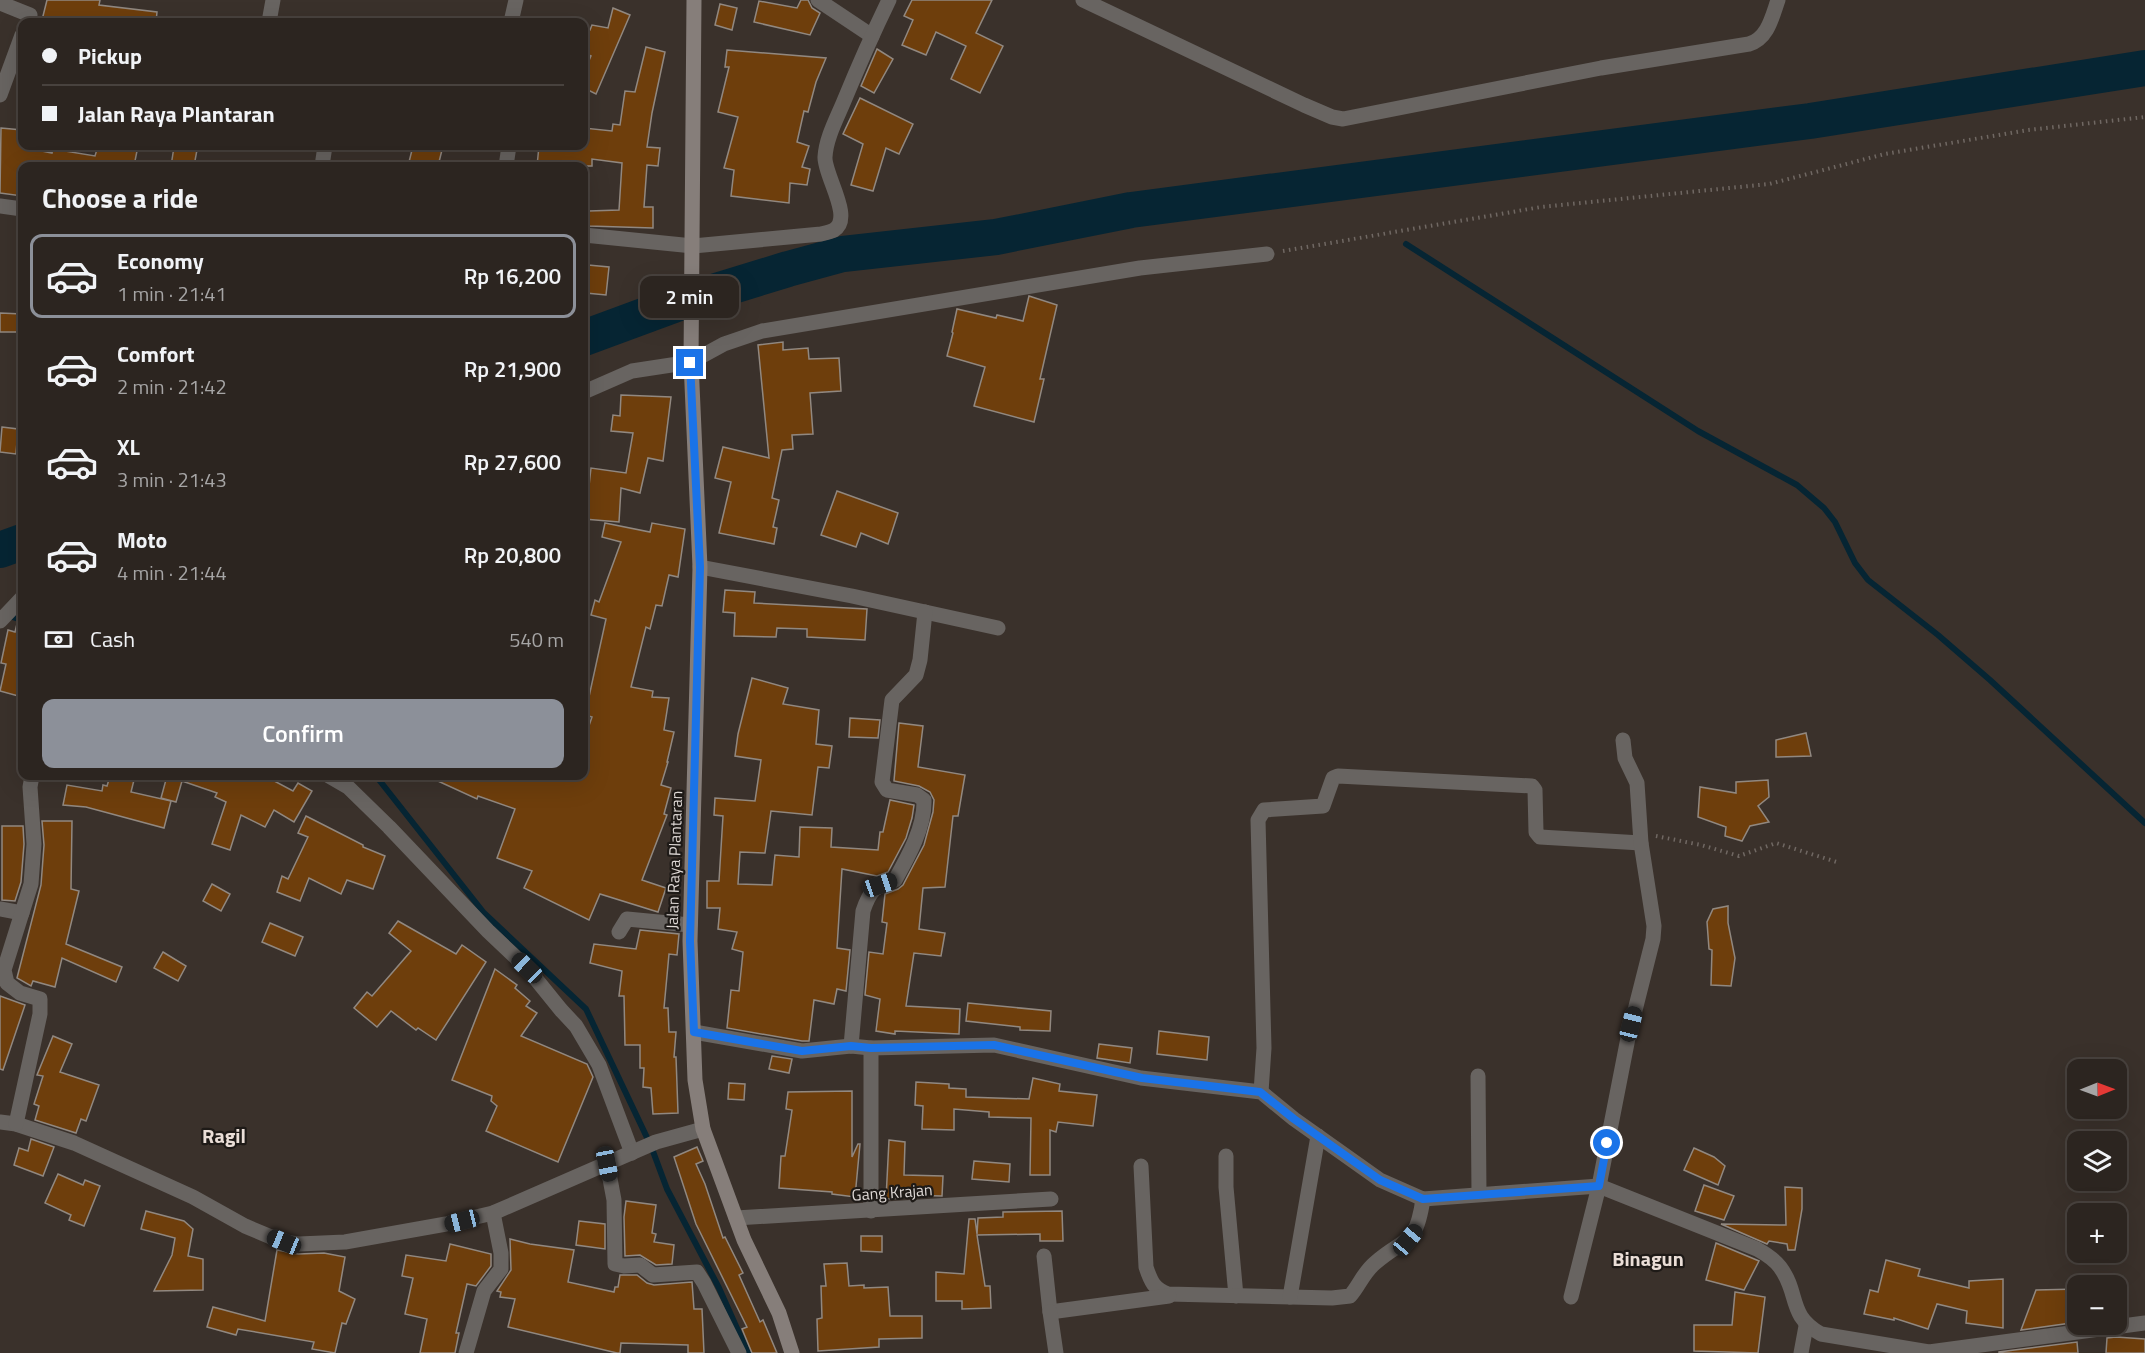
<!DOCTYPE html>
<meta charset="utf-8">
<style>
body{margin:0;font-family:"Titillium Web",sans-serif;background:#38312d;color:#f1f3f6;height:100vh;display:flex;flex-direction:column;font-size:22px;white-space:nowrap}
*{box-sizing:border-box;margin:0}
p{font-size:20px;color:#a6a5a5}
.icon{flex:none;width:33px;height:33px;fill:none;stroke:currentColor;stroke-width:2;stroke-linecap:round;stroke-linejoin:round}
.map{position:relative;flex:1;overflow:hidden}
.panel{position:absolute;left:18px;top:162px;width:570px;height:618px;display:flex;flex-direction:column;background:#2c2520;border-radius:12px;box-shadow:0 6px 24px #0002,0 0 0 2px #48423e}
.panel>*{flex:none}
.banner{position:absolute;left:18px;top:18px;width:570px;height:132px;border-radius:12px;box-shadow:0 6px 24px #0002,0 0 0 2px #48423e;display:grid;align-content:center;height:132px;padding:0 24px;background:#2c2520}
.needle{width:39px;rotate:89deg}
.buttons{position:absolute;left:2067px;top:1059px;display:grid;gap:12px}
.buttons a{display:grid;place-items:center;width:60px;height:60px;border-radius:12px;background:#2c2520;box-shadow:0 6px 24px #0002,0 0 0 2px #48423e;font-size:30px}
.end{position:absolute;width:27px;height:27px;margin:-14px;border:8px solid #1a73e8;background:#fff;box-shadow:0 0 0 3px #fff}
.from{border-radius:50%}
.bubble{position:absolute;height:42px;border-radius:12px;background:#2c2520;box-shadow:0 6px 24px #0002,0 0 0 2px #48423e;font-size:20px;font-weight:600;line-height:42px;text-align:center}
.car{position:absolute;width:18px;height:36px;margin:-18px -9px;border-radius:8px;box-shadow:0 0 4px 2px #0007;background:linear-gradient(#222 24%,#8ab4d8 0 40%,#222 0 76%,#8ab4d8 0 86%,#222 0)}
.banner b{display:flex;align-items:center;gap:21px;height:57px;font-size:22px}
.banner b+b{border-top:2px solid #48423e}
.banner i{width:15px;height:15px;background:#f1f3f6}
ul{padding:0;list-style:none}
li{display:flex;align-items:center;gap:18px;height:84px;margin:0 12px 9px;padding:0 12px;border:3px solid transparent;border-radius:12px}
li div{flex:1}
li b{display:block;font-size:22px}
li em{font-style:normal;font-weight:600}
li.active{border-color:#8c9099}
li>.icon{width:54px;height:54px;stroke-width:1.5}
h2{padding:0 24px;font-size:27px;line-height:72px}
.pay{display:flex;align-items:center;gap:15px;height:66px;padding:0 24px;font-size:22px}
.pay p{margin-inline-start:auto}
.button{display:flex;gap:12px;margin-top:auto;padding:12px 24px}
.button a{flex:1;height:69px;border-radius:12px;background:#8c9099;color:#fff;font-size:24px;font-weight:600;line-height:69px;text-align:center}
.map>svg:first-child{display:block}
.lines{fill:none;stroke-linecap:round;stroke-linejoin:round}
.stream{stroke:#062533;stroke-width:6}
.river{stroke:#062533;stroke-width:36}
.building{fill:#6e3e0c;stroke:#918880;stroke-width:1.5}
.path{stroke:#706863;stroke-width:4;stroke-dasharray:1.5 4.5;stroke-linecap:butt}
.minor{stroke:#686461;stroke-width:15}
.secondary{stroke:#867e7a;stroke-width:15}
.route{stroke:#1a73e8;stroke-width:8}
.labels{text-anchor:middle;stroke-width:4.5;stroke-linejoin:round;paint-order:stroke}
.street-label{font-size:16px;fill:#dfd9d6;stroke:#1e1a17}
.quarter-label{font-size:20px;font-weight:bold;fill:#eaded7;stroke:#1e1a17}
</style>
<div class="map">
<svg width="2145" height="1353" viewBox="0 0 2145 1353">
<rect width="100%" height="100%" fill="#3a312b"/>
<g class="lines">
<g class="stream">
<polyline points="1406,244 1698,431 1797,485 1824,508 1835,522 1855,563 1868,580 1938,635 1990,680 2145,823"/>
<polyline points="9,616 22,620"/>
<polyline points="376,776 484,913 586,1009 651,1146 667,1189 719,1288 748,1353"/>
</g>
<g class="river">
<polyline points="584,338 687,300 788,269 843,254 996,237 1131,210 1810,121 2145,68"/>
<polyline points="0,550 22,542"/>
</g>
</g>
<g class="building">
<polygon points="47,0 100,0 99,5 157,12 156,22 52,22 42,20"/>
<polygon points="801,0 808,0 812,8 820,13 810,35 754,22 759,1 797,8"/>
<polygon points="912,0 992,0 976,33 1003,46 980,93 951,79 966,46 936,32 926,55 902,45 913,20 904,16"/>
<polygon points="720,4 737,8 732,30 715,25"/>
<polygon points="613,8 630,15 596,94 584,88 584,72 591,56 584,53 584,27 590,30 592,25 608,28"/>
<polygon points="646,47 665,52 652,113 647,147 660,148 658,166 647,165 644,207 653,207 653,228 589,226 589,211 619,210 622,163 592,159 592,166 537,166 539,146 576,150 577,146 584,146 584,128 612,131 613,124 620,125 625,91 635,92"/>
<polygon points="877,49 893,59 874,93 861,86"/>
<polygon points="727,50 826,58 816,82 808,112 804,111 797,142 809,146 802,167 810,169 807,185 790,183 789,203 731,196 734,170 724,168 738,117 718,112 729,67 725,67"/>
<polygon points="860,98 913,124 899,154 886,148 873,191 851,185 863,144 843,134"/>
<polygon points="1,128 22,130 22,147 52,153 53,149 95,156 98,146 138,146 134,166 104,163 104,166 22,166 22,196 0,193"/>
<polygon points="413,146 443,146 438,166 408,166"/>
<polygon points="174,147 197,150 194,166 171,166"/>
<polygon points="588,265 609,267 606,295 586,293"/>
<polygon points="1029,296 1057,305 1040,379 1044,379 1034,422 974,406 985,367 947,356 953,333 952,332 957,309 996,318 997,315 1023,321"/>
<polygon points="0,313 22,314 22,332 0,332"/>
<polygon points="783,342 783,350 808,348 809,359 839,358 841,391 810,393 813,434 792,435 793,449 782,450 772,498 779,500 773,527 777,528 774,544 719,533 731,482 715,478 723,447 769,458 758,345"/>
<polygon points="621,395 671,397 663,461 648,458 640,493 621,488 619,522 584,519 584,503 587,504 591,468 626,473 633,433 611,431 613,415 620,416"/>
<polygon points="2,427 18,429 16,454 0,452"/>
<polygon points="837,491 898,513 888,544 861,533 856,547 821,535"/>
<polygon points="605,523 650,532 652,523 685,529 678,577 669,575 662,606 656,605 650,629 646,627 631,687 653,691 652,697 669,698 664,730 674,732 667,762 668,762 661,785 671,788 664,814 667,815 642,880 666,888 658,912 600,894 589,920 524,888 532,871 497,858 515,809 478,796 477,799 427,776 584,776 584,740 592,717 585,715 606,619 591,615 595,600 599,602 621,542 602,537"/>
<polygon points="725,590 755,592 754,603 867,609 865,640 807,637 807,629 777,628 776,637 734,636 735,613 723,612"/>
<polygon points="17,624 22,625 22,697 0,691 6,664 1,663 8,630 15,632"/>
<polygon points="752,678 788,688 783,704 819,710 816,744 832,746 829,768 818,767 812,815 771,811 765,853 740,852 738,884 772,885 775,855 799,857 800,827 832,828 831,847 878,850 880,832 883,832 890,800 914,805 912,818 906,838 888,872 877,876 842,869 837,948 850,950 846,991 837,989 834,1004 814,1000 809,1041 802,1041 727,1028 731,990 739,991 743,952 732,949 737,932 718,929 720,908 707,908 707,881 719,881 723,816 714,815 715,798 755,801 761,760 735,756 738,734"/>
<polygon points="850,718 880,720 878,738 849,737"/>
<polygon points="899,723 923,726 918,767 965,775 958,816 953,816 945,887 923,888 919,929 945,933 941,956 914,953 906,1006 960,1009 959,1034 895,1031 895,1034 876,1031 880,999 865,995 869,952 883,954 887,923 882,922 885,894 898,889 903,885 924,845 933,812 934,800 930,792 919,786 894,781"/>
<polygon points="1806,733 1811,756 1776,757 1776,740"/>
<polygon points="110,776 135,776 131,792 171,801 164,828 86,807 63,805 67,785 102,791 103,785 107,786"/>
<polygon points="167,776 265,776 293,791 298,783 312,791 294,822 274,810 265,827 241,815 230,850 212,844 226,802 215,797 217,793 182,781 176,802 161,798"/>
<polygon points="1768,780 1769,797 1758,806 1769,822 1750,826 1742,841 1725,836 1726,827 1698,817 1700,787 1736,793 1736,782"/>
<polygon points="306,816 363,845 363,847 385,856 373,889 347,880 341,894 309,878 300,901 277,892 282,876 288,879 308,837 298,833"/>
<polygon points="42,821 72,821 71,889 79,891 66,944 122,967 116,982 62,958 55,987 33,981 31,986 17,978 41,885 44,845"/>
<polygon points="2,826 23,826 24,844 21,882 15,901 2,900"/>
<polygon points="212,884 230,894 221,911 203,901"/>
<polygon points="1728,906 1728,923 1735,958 1731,986 1711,985 1712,950 1709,949 1707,922 1713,909"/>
<polygon points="398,921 456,954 462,945 486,962 436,1040 418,1028 416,1030 391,1011 377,1027 354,1008 367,992 372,996 411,951 389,933"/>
<polygon points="270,923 303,937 295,956 262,942"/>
<polygon points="640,930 679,934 677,955 669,954 664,1008 668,1008 669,1032 676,1032 674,1057 676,1057 678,1113 653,1114 651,1088 643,1087 644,1068 640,1068 640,1045 625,1045 624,996 619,996 622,971 590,963 594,944 636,949"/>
<polygon points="163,952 186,966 178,981 154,968"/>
<polygon points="495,969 517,985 515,988 530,1001 526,1006 537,1013 521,1036 587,1064 593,1077 558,1162 486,1131 497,1106 491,1101 492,1096 452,1080"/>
<polygon points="0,996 25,1005 3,1070 0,1069"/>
<polygon points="968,1003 1051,1011 1050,1031 1020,1030 1020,1027 966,1021"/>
<polygon points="1159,1031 1209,1037 1207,1060 1157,1054"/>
<polygon points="53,1036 72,1044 60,1072 99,1085 86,1121 81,1119 76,1133 35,1120 39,1106 34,1104 43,1076 37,1075"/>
<polygon points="1099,1044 1132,1048 1130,1063 1097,1058"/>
<polygon points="772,1056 792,1059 789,1073 769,1069"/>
<polygon points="1033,1078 1060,1084 1059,1091 1097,1095 1093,1126 1058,1122 1056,1132 1050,1130 1050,1175 1030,1175 1031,1118 989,1117 989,1112 954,1109 954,1130 922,1129 923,1106 915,1105 916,1082 949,1084 949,1088 966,1089 966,1097 1029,1099"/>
<polygon points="729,1083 745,1084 744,1100 728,1099"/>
<polygon points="852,1091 852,1157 858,1144 860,1144 855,1197 832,1194 832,1192 779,1188 781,1156 785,1156 792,1110 786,1109 788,1092"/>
<polygon points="31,1139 54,1147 43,1176 14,1165 19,1148 28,1151"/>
<polygon points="889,1140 905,1142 904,1175 943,1176 942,1196 902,1195 902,1198 886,1199"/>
<polygon points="697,1147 703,1161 696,1164 705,1184 723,1238 725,1237 743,1273 739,1275 760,1322 763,1320 777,1353 752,1353 742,1329 747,1327 696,1224 674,1157"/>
<polygon points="1694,1148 1714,1157 1725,1166 1718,1185 1684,1170"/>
<polygon points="974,1161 1010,1164 1009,1182 972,1179"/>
<polygon points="58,1174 83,1185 85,1180 100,1186 84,1226 69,1220 71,1215 45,1203"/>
<polygon points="1704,1185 1734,1196 1724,1220 1695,1211"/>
<polygon points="1785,1187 1802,1188 1802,1209 1795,1250 1788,1250 1787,1244 1769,1241 1767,1244 1721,1224 1786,1225"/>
<polygon points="626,1201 656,1205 652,1233 656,1234 654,1242 674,1245 672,1264 656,1265 640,1255 625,1256 624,1217"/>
<polygon points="146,1211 184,1221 193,1229 188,1256 203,1259 203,1290 154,1291 172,1255 175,1238 141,1229"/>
<polygon points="1062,1211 1063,1241 1040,1241 1040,1234 977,1235 985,1286 990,1286 991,1308 962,1309 962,1301 936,1301 936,1272 964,1274 969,1219 975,1219 977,1234 978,1218 1003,1217 1003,1212"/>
<polygon points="579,1221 605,1224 605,1249 576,1245"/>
<polygon points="861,1236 882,1236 882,1252 861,1251"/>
<polygon points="510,1239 530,1244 574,1250 568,1282 614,1292 615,1287 618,1287 620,1275 637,1275 647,1283 654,1285 692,1282 694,1309 702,1309 704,1353 688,1353 688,1345 621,1343 620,1353 617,1353 508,1327 515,1299 500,1297 501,1292 497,1291 511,1270"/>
<polygon points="1716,1243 1759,1261 1744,1290 1706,1280"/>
<polygon points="450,1244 491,1254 491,1266 476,1286 467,1284 456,1333 459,1333 455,1353 420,1353 427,1319 405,1314 413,1278 402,1276 406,1255 446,1261"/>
<polygon points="277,1250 298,1254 324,1253 345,1257 339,1291 355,1299 346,1324 342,1323 335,1353 312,1349 314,1342 238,1329 236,1335 207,1327 213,1307 265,1321"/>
<polygon points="1886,1260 1920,1269 1918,1276 1969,1288 1969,1281 2003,1279 2003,1328 1966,1323 1967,1311 1937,1304 1928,1329 1894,1318 1894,1320 1864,1314 1870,1290 1878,1292"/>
<polygon points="847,1263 849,1286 864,1285 864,1288 888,1287 890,1316 922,1316 922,1338 879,1339 879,1347 818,1351 817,1319 822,1318 821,1286 826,1286 824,1264"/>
<polygon points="2078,1289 2078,1322 2021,1330 2036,1290"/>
<polygon points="1735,1292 1765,1297 1758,1353 1694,1351 1694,1325 1732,1325"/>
<polygon points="2116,1337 2145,1339 2145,1353 2106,1353 2107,1338"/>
<polygon points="2077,1342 2078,1353 1999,1353 1999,1352"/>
</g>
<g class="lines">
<g class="path">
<polyline points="1283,251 1541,207 1769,184 1885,154 2028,130 2145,117"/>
<polyline points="1656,836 1701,845 1739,856 1776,843 1840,863"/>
</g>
<g class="minor">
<polyline points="818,0 872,36"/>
<path d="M1083,0L1304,105L1332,117L1343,119L1601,68L1749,44C1768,38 1772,17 1778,0"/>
<polyline points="0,3 30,15"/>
<polyline points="269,22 273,0"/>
<polyline points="511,22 516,0"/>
<polyline points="0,95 22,35"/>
<polyline points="322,166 325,146"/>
<polyline points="506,166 509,146"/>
<polyline points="0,206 22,209"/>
<path d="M584,235L693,246L821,234C825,233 830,232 834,230C854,218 824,175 825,157C826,138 837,118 844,101C858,67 873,33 889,0"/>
<polyline points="584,392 632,371 691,362 724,344 762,331 1140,268 1267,254"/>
<polyline points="700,567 852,596 998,628"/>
<polyline points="0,621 22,598"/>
<polyline points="329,776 348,787 389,827 488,931 527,968 561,1010 576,1026 599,1065 632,1153"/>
<polyline points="0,909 22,913"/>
<polyline points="619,932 627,919 690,925"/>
<path d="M694,1032L802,1051L851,1046L871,1048L994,1045L1141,1078L1261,1092L1294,1119L1380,1180L1423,1199L1599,1186L1757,1249C1766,1254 1774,1259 1780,1267C1800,1294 1787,1315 1821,1334L1929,1352L2145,1323"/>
<path d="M851,1046L863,911C870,890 875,886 895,880C908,857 925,827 924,800L917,795L887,790L882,782L892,700L916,675L920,660L925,612"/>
<polyline points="871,1048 871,1211"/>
<polyline points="1478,1076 1479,1194"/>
<polyline points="1261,1092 1264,1048 1258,820 1264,810 1323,806 1333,778 1338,776 1532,786 1535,790 1536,832 1540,837 1641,843"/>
<polyline points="0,1122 16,1124 74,1143 193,1197 245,1226 283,1242 299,1244 345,1242 446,1224 493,1213 656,1142 703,1129"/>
<polyline points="16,1124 40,1014 40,999 20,993 7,983 4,970 31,884 34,844 30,787 32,776"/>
<polyline points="1226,1156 1226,1187 1236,1296"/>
<polyline points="607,1163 614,1200 615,1264 624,1266 640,1265 653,1275 697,1272 704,1283 739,1353"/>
<path d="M1141,1166L1146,1267C1151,1282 1154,1289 1168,1294L1332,1298L1350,1296C1359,1286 1363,1273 1375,1263C1406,1236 1416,1247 1423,1199"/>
<polyline points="736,1218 1051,1199"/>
<polyline points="1044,1256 1050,1312 1169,1296"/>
<polyline points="1290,1297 1318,1136"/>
<polyline points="1571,1297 1599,1186 1628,1038 1653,939 1654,926 1641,843 1637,783 1625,758 1623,740"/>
<polyline points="1050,1312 1056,1353"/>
<polyline points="466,1353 484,1291 501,1269 501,1253 493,1213"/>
<polyline points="1801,1353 1806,1326"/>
</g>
<polyline class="secondary" points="694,0 691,362 700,567 690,941 695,1080 703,1129 744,1240 779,1313 792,1353"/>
</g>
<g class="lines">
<polyline class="route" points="690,363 700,567 690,941 694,1032 802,1051 851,1046 871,1048 994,1045 1142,1078 1260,1092 1294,1119 1380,1180 1423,1199 1599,1186 1607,1143"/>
</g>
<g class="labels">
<g class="street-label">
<text transform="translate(674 860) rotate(-88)" y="6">Jalan Raya Plantaran</text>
<text transform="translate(892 1192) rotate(-4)" y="6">Gang Krajan</text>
</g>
<g class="quarter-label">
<text x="224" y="1143">Ragil</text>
<text x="1648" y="1266">Binagun</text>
</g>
</g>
</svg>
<div class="buttons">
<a><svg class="needle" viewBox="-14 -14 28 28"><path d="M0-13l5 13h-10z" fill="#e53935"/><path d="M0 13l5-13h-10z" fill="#a6a5a5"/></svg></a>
<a><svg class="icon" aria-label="layers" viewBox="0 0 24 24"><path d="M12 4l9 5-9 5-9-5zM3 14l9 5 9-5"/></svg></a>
<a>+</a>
<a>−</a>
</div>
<i class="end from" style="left:1607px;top:1143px"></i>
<i class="end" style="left:690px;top:363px"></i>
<div class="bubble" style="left:640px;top:276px;width:99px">2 min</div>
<i class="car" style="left:880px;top:885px;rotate:71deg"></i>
<i class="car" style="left:527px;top:968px;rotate:314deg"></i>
<i class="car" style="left:1631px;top:1024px;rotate:14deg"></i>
<i class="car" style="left:607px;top:1164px;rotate:169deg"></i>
<i class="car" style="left:462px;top:1221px;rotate:256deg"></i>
<i class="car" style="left:1408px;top:1240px;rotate:40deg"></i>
<i class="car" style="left:284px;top:1242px;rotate:292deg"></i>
<div class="banner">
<b><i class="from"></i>Pickup</b>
<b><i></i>Jalan Raya Plantaran</b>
</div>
<section class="panel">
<h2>Choose a ride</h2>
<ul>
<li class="active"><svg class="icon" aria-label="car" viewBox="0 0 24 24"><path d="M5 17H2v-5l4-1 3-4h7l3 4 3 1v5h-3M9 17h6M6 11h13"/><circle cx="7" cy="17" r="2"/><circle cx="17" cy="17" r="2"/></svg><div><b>Economy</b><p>1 min · 21:41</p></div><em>Rp 16,200</em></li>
<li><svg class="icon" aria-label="car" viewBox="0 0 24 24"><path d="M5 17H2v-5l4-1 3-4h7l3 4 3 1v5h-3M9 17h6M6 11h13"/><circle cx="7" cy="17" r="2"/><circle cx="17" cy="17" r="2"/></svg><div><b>Comfort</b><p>2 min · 21:42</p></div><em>Rp 21,900</em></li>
<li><svg class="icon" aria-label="car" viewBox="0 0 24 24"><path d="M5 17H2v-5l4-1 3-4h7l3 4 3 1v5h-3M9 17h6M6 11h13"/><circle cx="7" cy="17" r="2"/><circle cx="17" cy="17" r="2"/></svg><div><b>XL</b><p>3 min · 21:43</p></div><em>Rp 27,600</em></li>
<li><svg class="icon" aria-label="car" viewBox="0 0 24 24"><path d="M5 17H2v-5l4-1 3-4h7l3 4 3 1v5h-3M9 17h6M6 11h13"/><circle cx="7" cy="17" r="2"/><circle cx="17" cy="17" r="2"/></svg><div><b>Moto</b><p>4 min · 21:44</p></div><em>Rp 20,800</em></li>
</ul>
<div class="pay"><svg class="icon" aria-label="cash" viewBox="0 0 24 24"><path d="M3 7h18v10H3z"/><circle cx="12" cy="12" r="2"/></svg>Cash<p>540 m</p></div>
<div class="button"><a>Confirm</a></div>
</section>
</div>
